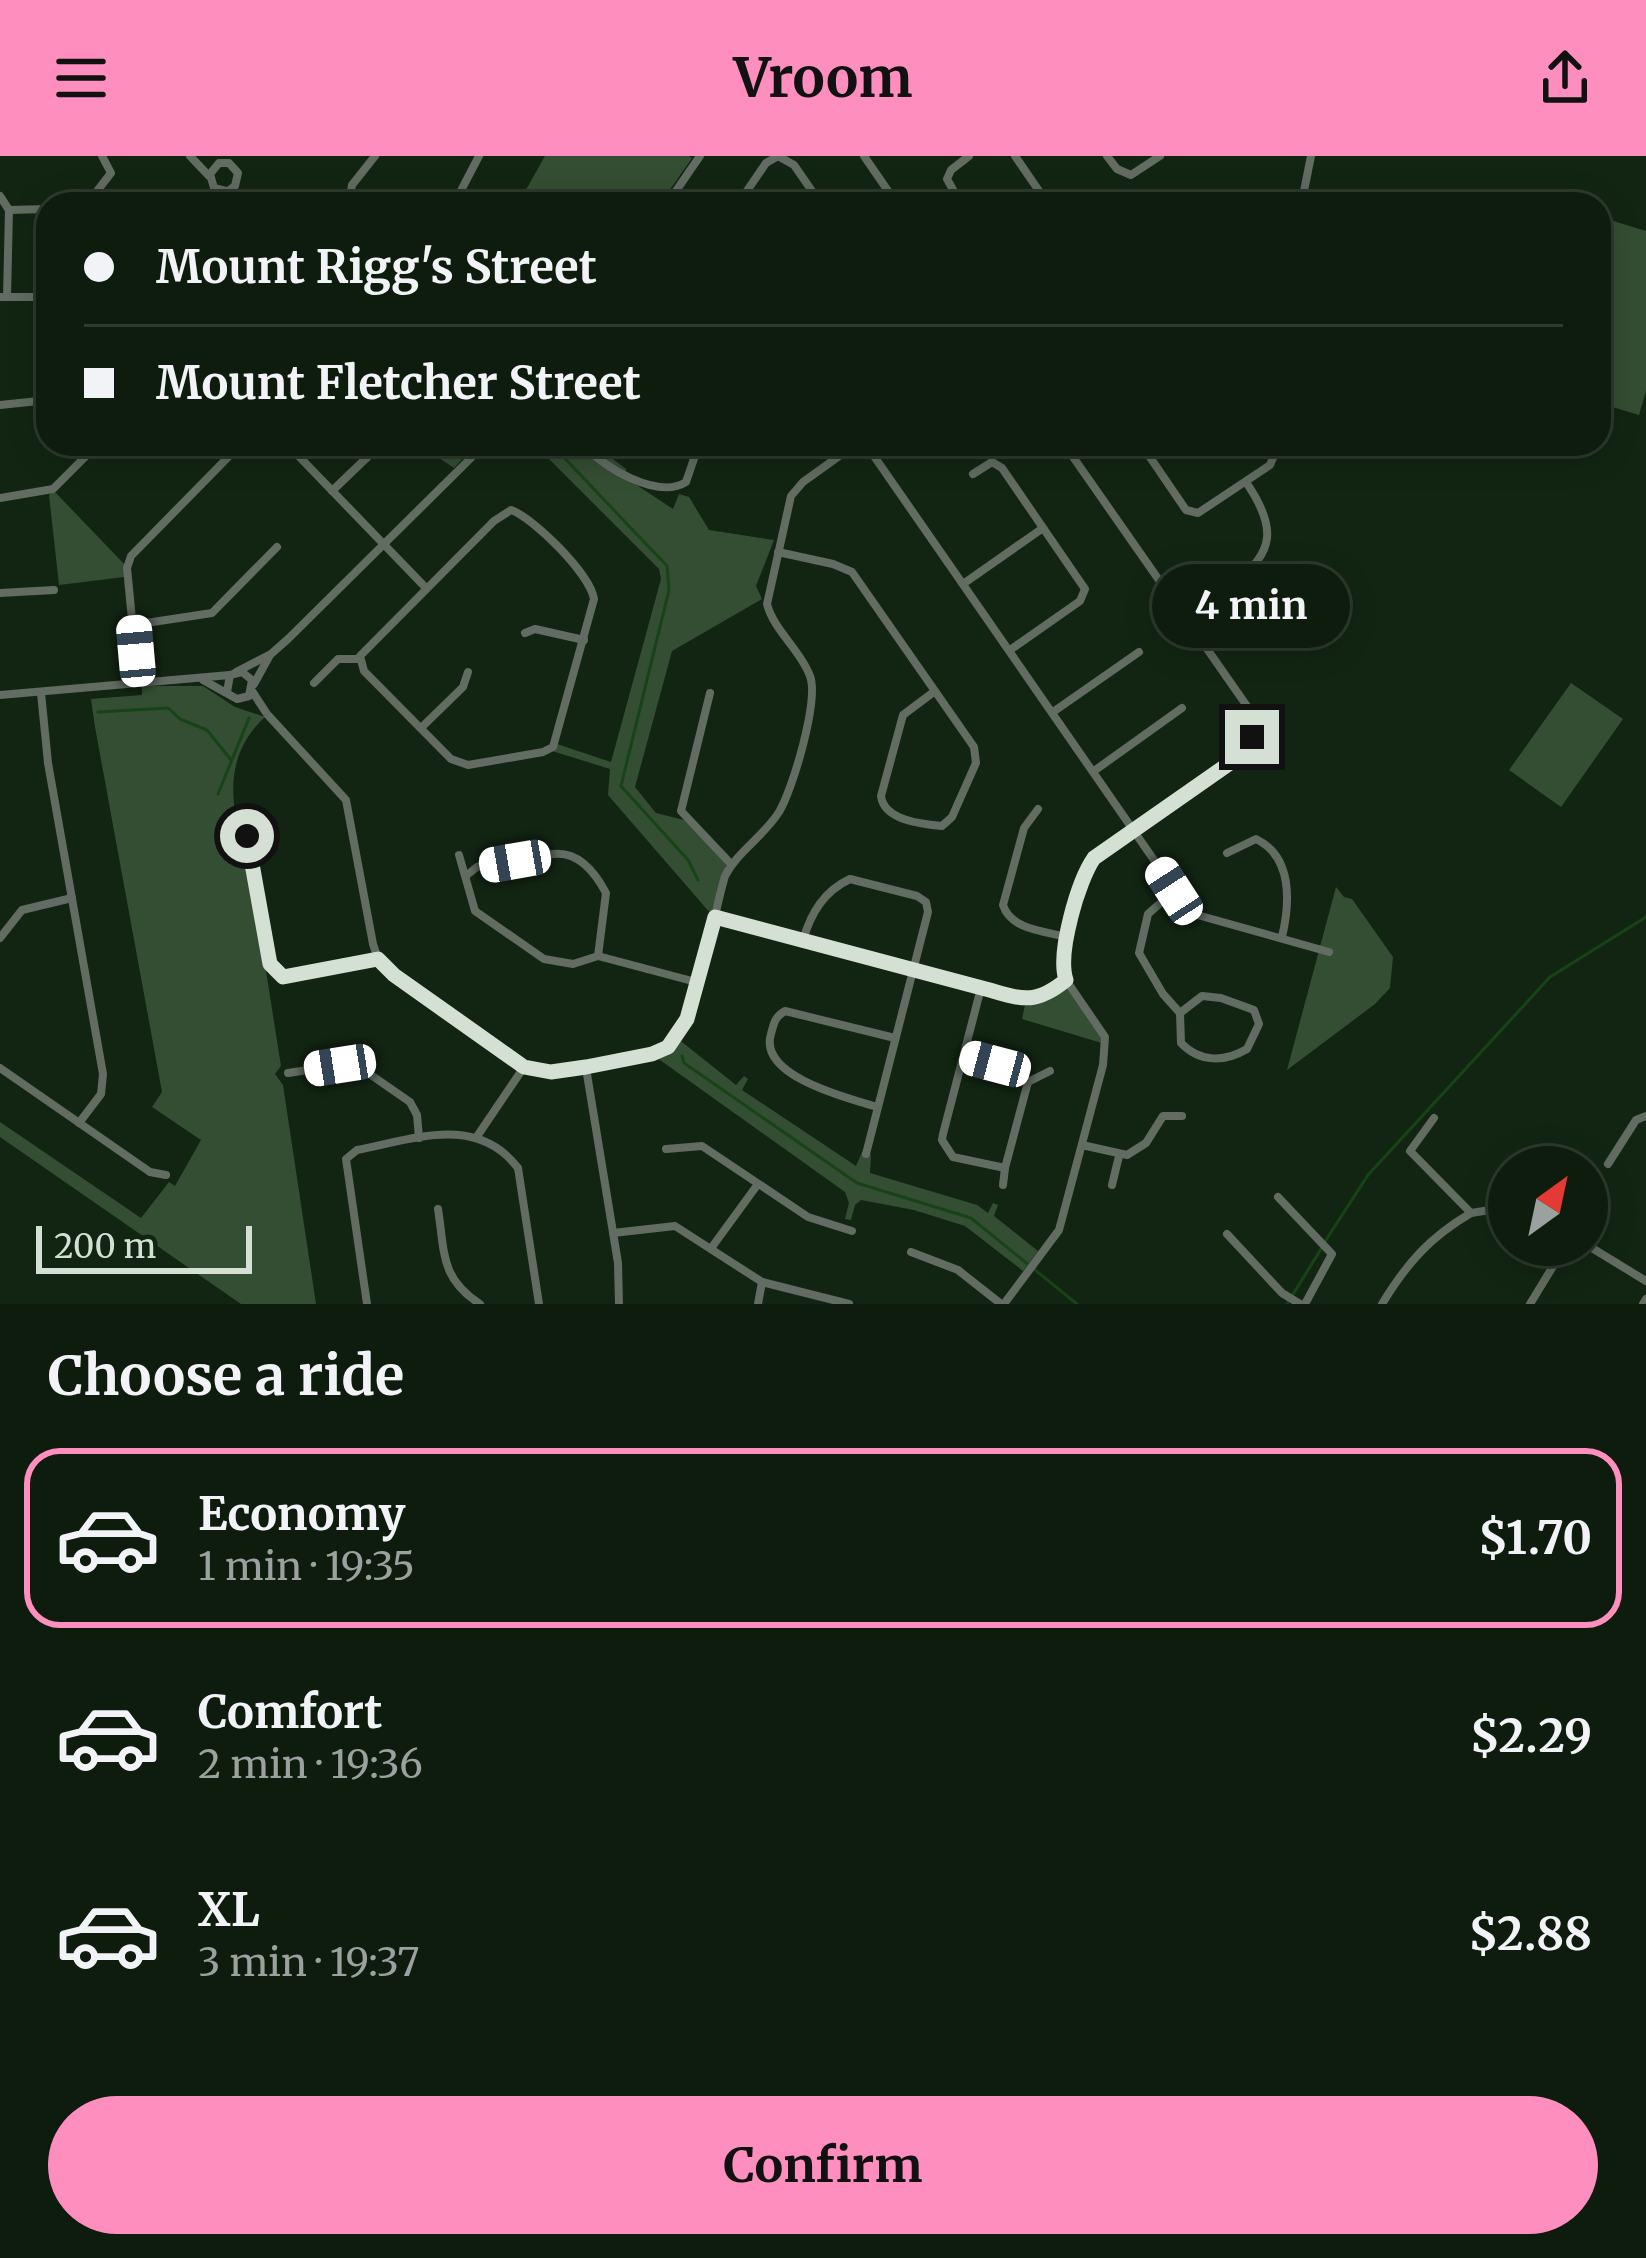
<!DOCTYPE html>
<meta charset="utf-8">
<style>
body{margin:0;font-family:Merriweather,serif;background:#172517;color:#f1f3f6;height:100vh;display:flex;flex-direction:column;font-size:45px;white-space:nowrap}
*{box-sizing:border-box;margin:0}
p{font-size:39px;color:#9ba19e}
.icon{flex:none;width:66px;height:66px;fill:none;stroke:currentColor;stroke-width:2;stroke-linecap:round;stroke-linejoin:round}
.map{position:relative;height:1148px;overflow:hidden}
.details{display:flex;flex-direction:column;background:#0e1c0e;flex:1}
.details>*{flex:none}
.top-card{position:absolute;left:36px;top:36px;width:1575px;height:264px;border-radius:36px;box-shadow:0 6px 30px #0003,0 0 0 3px #2e3a2e;display:grid;align-content:center;height:264px;padding:0 48px;background:#0e1c0e}
.needle{width:78px;rotate:33deg}
.fabs{position:absolute;left:1488px;top:990px;display:grid;gap:24px}
.fabs a{display:grid;place-items:center;width:120px;height:120px;border-radius:50%;background:#0e1c0e;box-shadow:0 6px 30px #0003,0 0 0 3px #2e3a2e;font-size:60px}
.scale{position:absolute;left:36px;bottom:30px;width:216px;box-sizing:border-box;padding-left:12px;border:6px solid #d4e0d3;border-top:0;font-size:33px;line-height:42px;white-space:nowrap;color:#d4e0d3;-webkit-text-stroke:9px #122512;paint-order:stroke}
.end{position:absolute;width:54px;height:54px;margin:-27px;border:15px solid #d4e0d3;background:#111;box-shadow:0 0 0 6px #111}
.from{border-radius:50%}
.bubble{position:absolute;height:84px;border-radius:42px;background:#0e1c0e;box-shadow:0 6px 30px #0003,0 0 0 3px #2e3a2e;font-size:39px;font-weight:700;line-height:84px;text-align:center}
.car{position:absolute;width:36px;height:72px;margin:-36px -18px;border-radius:15px;box-shadow:0 0 9px 3px #0007;background:linear-gradient(#fff 24%,#345 0 40%,#fff 0 76%,#345 0 86%,#fff 0)}
.top-card b{display:flex;align-items:center;gap:42px;height:114px;font-size:45px}
.top-card b+b{border-top:3px solid #2e3a2e}
.top-card i{width:30px;height:30px;background:#f1f3f6}
ul{padding:0;list-style:none}
li{display:flex;align-items:center;gap:36px;height:180px;margin:0 24px 18px;padding:0 24px;border:6px solid transparent;border-radius:36px}
li div{flex:1}
li b{display:block;font-size:45px}
li em{font-style:normal;font-weight:700}
li.selected{border-color:#fd8ebe}
li>.icon{width:108px;height:108px;stroke-width:1.5}
h2{padding:0 48px;font-size:54px;line-height:144px}
.action{display:flex;gap:24px;margin-top:auto;padding:24px 48px}
.action a{flex:1;height:138px;border-radius:72px;background:#fd8ebe;color:#111;font-size:48px;font-weight:700;line-height:138px;text-align:center}
header{display:flex;justify-content:space-between;align-items:center;height:156px;padding:0 48px;background:#fd8ebe;color:#111;font-size:54px;font-weight:700}
.map>svg:first-child{display:block}
.green{fill:#344e33}
.lines{fill:none;stroke-linecap:round;stroke-linejoin:round}
.stream{stroke:#164417;stroke-width:3}
.minor{stroke:#626c62;stroke-width:8}
.route{stroke:#d4e0d3;stroke-width:15}
</style>
<header><svg class="icon" aria-label="menu" viewBox="0 0 24 24"><path d="M4 6h16M4 12h16M4 18h16"/></svg>Vroom<svg class="icon" aria-label="share" viewBox="0 0 24 24"><path d="M12 15V3M7 8l5-5 5 5M5 13v7h14v-7"/></svg></header>
<div class="map">
<svg width="1646" height="1148" viewBox="0 0 1646 1148">
<rect width="100%" height="100%" fill="#122512"/>
<g class="green">
<polygon points="545,0 689,0 692,2 660,48 518,48"/>
<polygon points="1610,64 1646,75 1646,235 1639,259 1599,247 1599,102"/>
<polygon points="418,288 476,288 454,312"/>
<polygon points="534,288 593,288 626,313 626,322 673,353 679,338 689,341 709,374 774,384 756,430 762,443 672,495 635,631 656,657 684,664 727,706 711,758 608,639 610,613 549,594 554,587 611,606 661,423 659,413"/>
<polygon points="54,335 125,409 124,421 59,429 49,339"/>
<polygon points="1571,527 1623,563 1561,651 1509,614"/>
<path d="M142,530H203L235,551L265,561C234,589 228,626 237,665L230,676L232,682L246,688L281,910L275,918L283,929L316,1148H241L0,981V966L141,1062L169,1026L175,1030L201,984L152,951L162,936L95,571L91,543L142,539Z"/>
<polygon points="1336,731 1344,741 1352,743 1393,801 1390,832 1375,848 1287,914"/>
<polygon points="1064,825 1106,882 1105,888 1022,863 1026,844"/>
<polygon points="677,882 736,929 744,920 748,923 742,934 856,1010 862,996 871,999 870,1017 977,1049 988,1057 993,1047 998,1049 994,1060 1038,1095 1023,1115 965,1070 914,1054 861,1044 855,1049 851,1064 845,1063 849,1047 845,1036 653,899"/>
</g>
<g class="lines">
<g class="stream">
<polyline points="553,290 667,410 669,434 621,630 688,704 698,724"/>
<polyline points="98,556 168,552 180,563 207,574 231,604"/>
<polyline points="218,638 249,562"/>
<polyline points="682,900 684,907 857,1027 971,1062 1077,1148"/>
<polyline points="1326,1084 1368,1019 1550,821 1646,761"/>
<polyline points="1287,1148 1321,1093"/>
</g>
<g class="minor">
<polyline points="190,0 209,20"/>
<polyline points="778,0 794,9 821,48"/>
<polyline points="864,0 897,48"/>
<polyline points="1015,0 1048,48"/>
<polyline points="1107,0 1117,13 1131,19 1160,0"/>
<polyline points="228,35 235,30 238,17 229,7 219,7 210,18 214,32 246,40 255,48"/>
<polyline points="0,40 9,54"/>
<polyline points="87,48 111,17 102,0"/>
<polyline points="204,48 222,36"/>
<polyline points="355,48 350,40 352,29 375,0"/>
<polyline points="454,48 479,0"/>
<polyline points="667,48 700,0"/>
<polyline points="738,48 766,7 778,0"/>
<polyline points="961,48 947,23 951,14 969,0"/>
<polyline points="1297,48 1304,35 1311,0"/>
<polyline points="9,54 48,53"/>
<polyline points="0,141 48,141"/>
<polyline points="7,141 9,54"/>
<polyline points="0,249 48,244"/>
<polyline points="287,288 426,432"/>
<path d="M583,288C602,311 658,344 686,326L699,288"/>
<polyline points="1141,288 1186,354 1198,357 1270,309 1279,288"/>
<polyline points="867,290 1181,743 1201,760 1329,796"/>
<polyline points="480,295 501,288"/>
<polyline points="973,318 992,306 1002,312 1085,433 1080,445 1010,494"/>
<polyline points="332,335 381,288"/>
<polyline points="0,342 53,333 98,288"/>
<path d="M511,354C534,362 590,418 594,443L553,591L543,596L468,609L451,603L364,515L360,500L494,365Z"/>
<path d="M778,396L833,408L852,416L974,591L976,607L952,661L942,670C920,668 884,664 881,640L903,559L935,535"/>
<polyline points="963,428 1043,372"/>
<path d="M1231,429C1277,397 1276,370 1246,326"/>
<polyline points="0,437 54,434"/>
<polyline points="133,469 212,457 277,391"/>
<polyline points="525,477 535,473 584,484"/>
<polyline points="236,516 271,498 288,483 478,295 481,288"/>
<polyline points="203,524 237,543 249,540 252,524 242,516 230,519 227,536"/>
<polyline points="138,525 127,412 131,400 241,288"/>
<polyline points="314,527 338,503 360,503"/>
<polyline points="254,528 270,499"/>
<path d="M252,535L267,558L346,644L373,788L378,803L394,819L533,914L586,912L658,897C698,874 711,765 725,720C738,695 764,680 779,656C793,633 819,544 810,520C800,493 774,475 767,448L791,340L803,326L856,288"/>
<polyline points="41,537 48,607 103,918 101,938 79,967"/>
<polyline points="710,537 681,655 731,708"/>
<polyline points="0,539 230,519"/>
<polyline points="1053,556 1139,496"/>
<polyline points="421,572 463,531 468,516"/>
<polyline points="1094,615 1182,552"/>
<path d="M1038,653L1024,672L1003,749C1011,774 1044,775 1067,781"/>
<polyline points="242,676 248,682 270,808 277,818 291,820 378,803"/>
<path d="M1227,697L1256,683C1293,701 1290,747 1282,781"/>
<polyline points="459,699 475,755 544,803 573,808 598,800 696,826"/>
<path d="M467,719L477,711L553,698C578,695 595,716 606,737L598,800"/>
<polyline points="1174,735 1148,758 1139,797 1163,838 1180,857"/>
<polyline points="715,761 1025,843 1044,841 1066,824"/>
<polyline points="0,782 22,754 72,742"/>
<path d="M803,784C811,757 824,735 850,723L917,740L926,746L928,756L866,998"/>
<path d="M1202,840L1221,842L1254,854L1259,868L1247,893C1225,906 1200,907 1181,887L1180,857Z"/>
<polyline points="964,900 1015,914 1028,926 1005,1012 953,1001 942,984 943,978 981,832"/>
<polyline points="0,912 150,1016 166,1019"/>
<polyline points="586,912 618,1107 619,1148"/>
<polyline points="288,917 347,908 358,910 410,946 417,959 419,982"/>
<polyline points="1028,926 1050,915"/>
<path d="M877,951C847,942 758,920 771,878C774,866 775,861 785,855L895,882"/>
<polyline points="1434,962 1410,995 1471,1057 1509,1051"/>
<polyline points="478,979 524,911"/>
<polyline points="1082,989 1127,999 1146,987 1163,960 1182,960"/>
<polyline points="666,993 702,990 808,1061 852,1075"/>
<polyline points="1608,1008 1636,964 1646,960"/>
<polyline points="1003,1029 1005,1012"/>
<polyline points="1112,1029 1119,1000"/>
<polyline points="1278,1041 1332,1098 1305,1148"/>
<path d="M438,1053C445,1097 440,1122 480,1148"/>
<polyline points="613,1077 675,1070 762,1126 849,1148"/>
<polyline points="1227,1078 1282,1137 1300,1148"/>
<polyline points="1587,1089 1646,1125"/>
<polyline points="712,1091 758,1028"/>
<polyline points="911,1096 958,1114 1001,1148"/>
<path d="M367,1148L346,1003L357,994C414,983 477,958 518,1012L539,1148"/>
<polyline points="758,1148 762,1126"/>
<path d="M1004,1148L1059,1074L1103,909L1105,881L1066,824L1063,812L1083,723L1094,702L1237,602C1251,587 1258,574 1249,553L1064,288"/>
<path d="M1382,1148C1407,1107 1430,1081 1471,1057"/>
<polyline points="1530,1148 1566,1089"/>
<polyline points="1643,1148 1646,1143"/>
</g>
</g>
<g class="lines">
<path class="route" d="M247,680L270,808L283,821L378,803L394,819L524,911L551,916L586,911L652,898L668,891L687,863L715,761L982,832C1020,842 1033,851 1066,824C1057,797 1078,725 1094,702L1237,602L1252,581"/>
</g>
</svg>
<div class="fabs">
<a><svg class="needle" viewBox="-14 -14 28 28"><path d="M0-13l5 13h-10z" fill="#e53935"/><path d="M0 13l5-13h-10z" fill="#9ba19e"/></svg></a>
</div>
<div class="scale">200 m</div>
<i class="end from" style="left:247px;top:680px"></i>
<i class="end" style="left:1252px;top:581px"></i>
<div class="bubble" style="left:1152px;top:408px;width:198px">4 min</div>
<i class="car" style="left:136px;top:495px;rotate:355deg"></i>
<i class="car" style="left:515px;top:705px;rotate:260deg"></i>
<i class="car" style="left:1174px;top:735px;rotate:327deg"></i>
<i class="car" style="left:995px;top:908px;rotate:285deg"></i>
<i class="car" style="left:340px;top:909px;rotate:261deg"></i>
<div class="top-card">
<b><i class="from"></i>Mount Rigg's Street</b>
<b><i></i>Mount Fletcher Street</b>
</div>
</div>
<section class="details">
<h2>Choose a ride</h2>
<ul>
<li class="selected"><svg class="icon" aria-label="car" viewBox="0 0 24 24"><path d="M5 17H2v-5l4-1 3-4h7l3 4 3 1v5h-3M9 17h6M6 11h13"/><circle cx="7" cy="17" r="2"/><circle cx="17" cy="17" r="2"/></svg><div><b>Economy</b><p>1 min · 19:35</p></div><em>$1.70</em></li>
<li><svg class="icon" aria-label="car" viewBox="0 0 24 24"><path d="M5 17H2v-5l4-1 3-4h7l3 4 3 1v5h-3M9 17h6M6 11h13"/><circle cx="7" cy="17" r="2"/><circle cx="17" cy="17" r="2"/></svg><div><b>Comfort</b><p>2 min · 19:36</p></div><em>$2.29</em></li>
<li><svg class="icon" aria-label="car" viewBox="0 0 24 24"><path d="M5 17H2v-5l4-1 3-4h7l3 4 3 1v5h-3M9 17h6M6 11h13"/><circle cx="7" cy="17" r="2"/><circle cx="17" cy="17" r="2"/></svg><div><b>XL</b><p>3 min · 19:37</p></div><em>$2.88</em></li>
</ul>
<div class="action"><a>Confirm</a></div>
</section>
